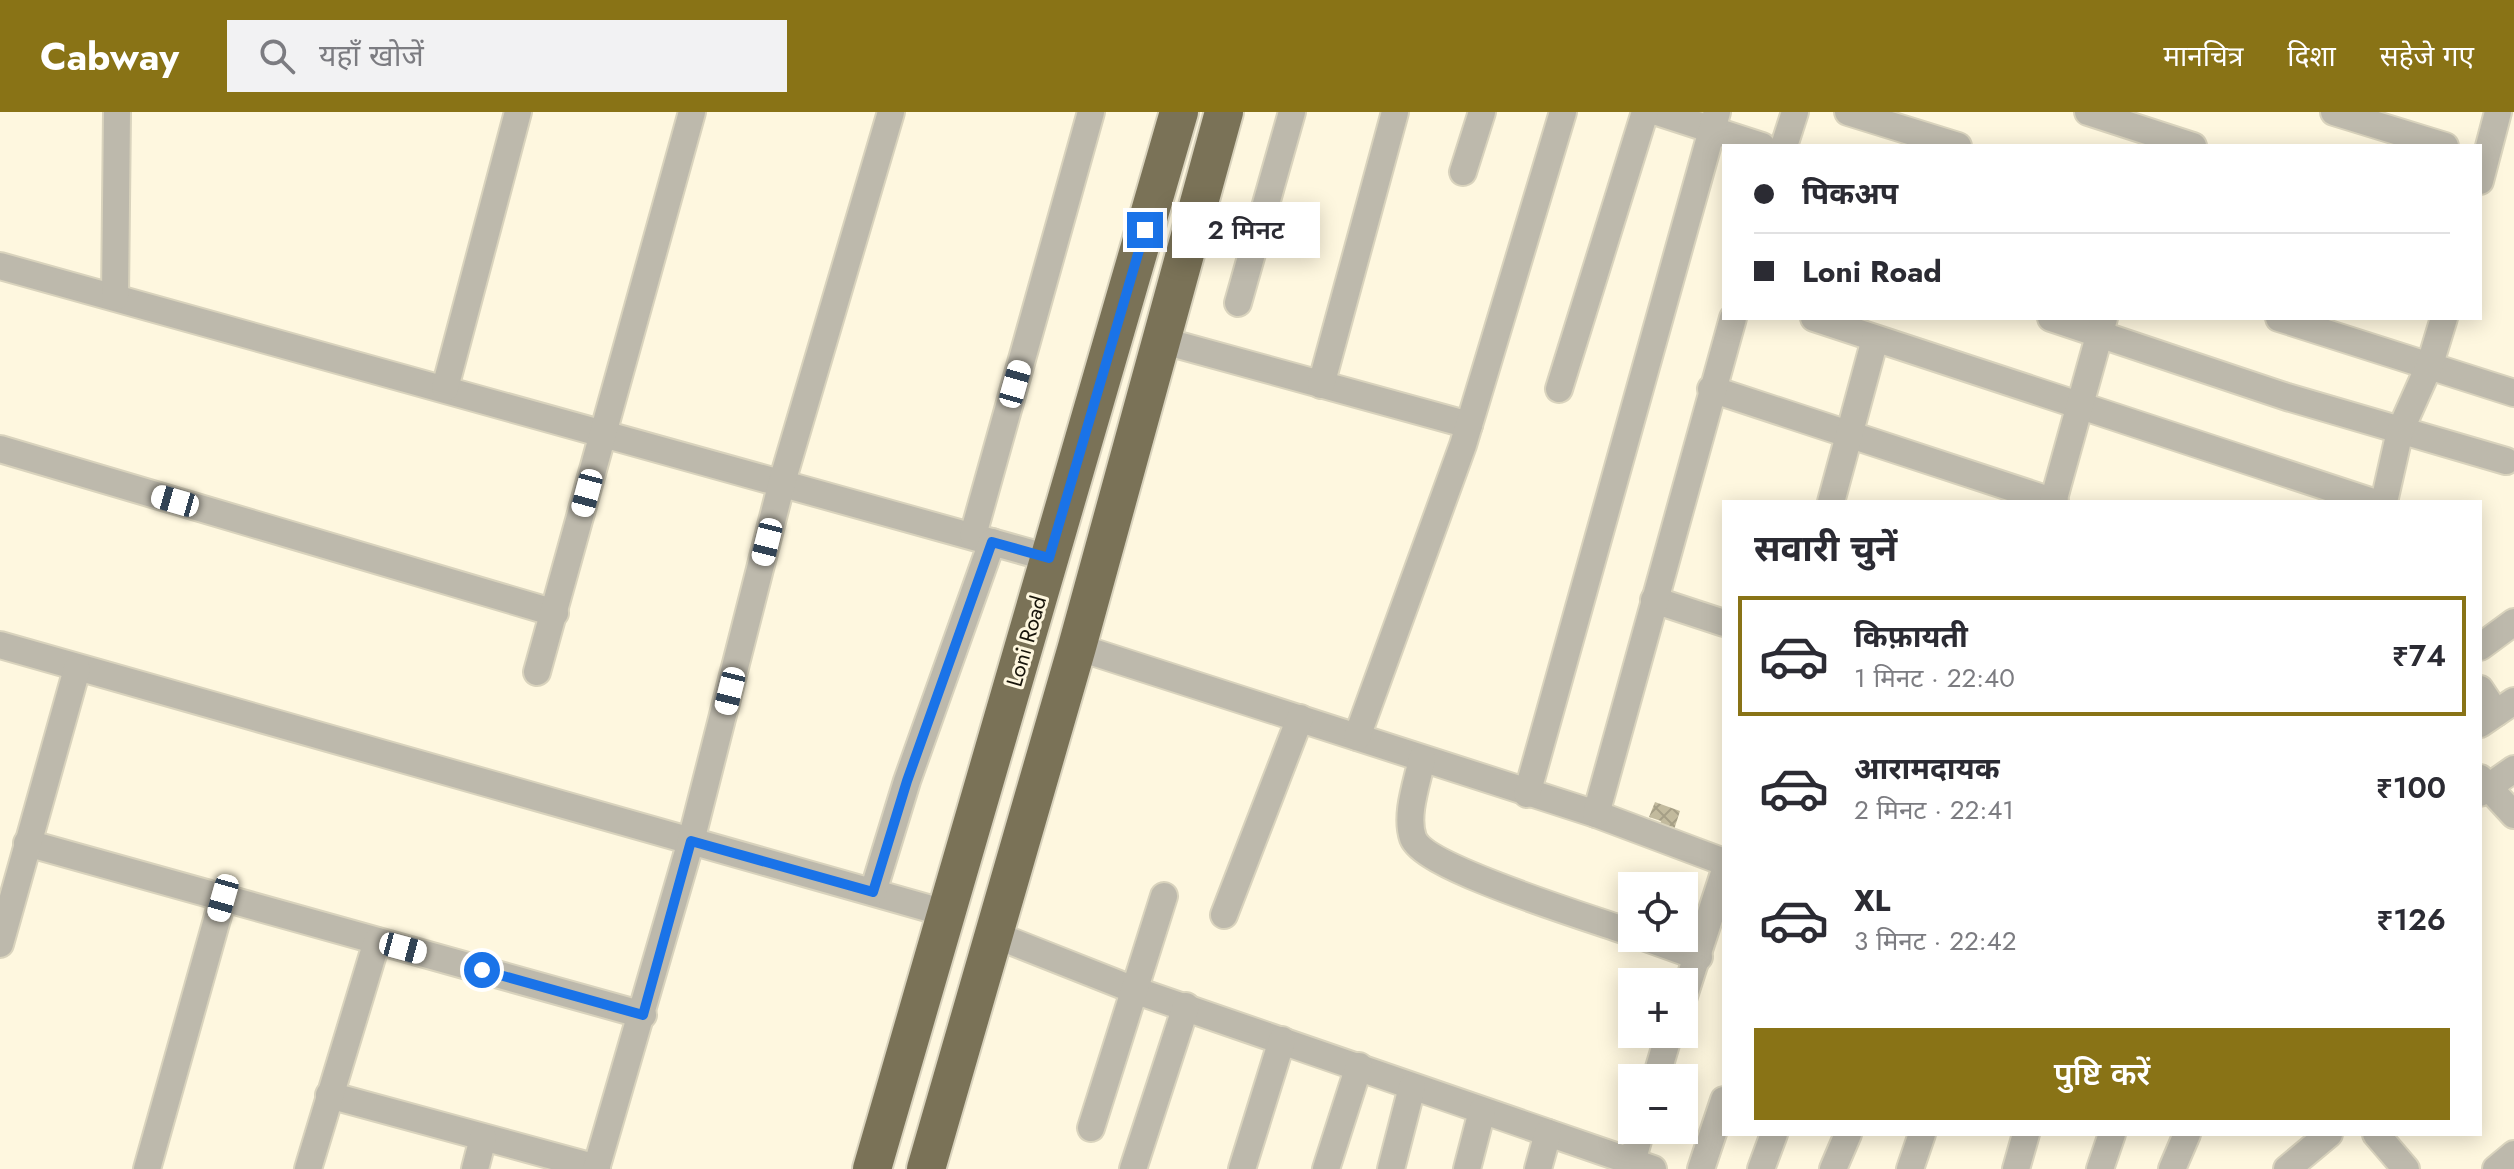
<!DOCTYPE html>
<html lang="hi">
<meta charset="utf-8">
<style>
body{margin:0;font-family:Jost,"Noto Sans Devanagari",sans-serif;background:#f2f2f3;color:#2b2b33;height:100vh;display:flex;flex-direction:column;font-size:30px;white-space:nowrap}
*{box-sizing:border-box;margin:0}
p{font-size:26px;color:#7c7c81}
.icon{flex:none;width:44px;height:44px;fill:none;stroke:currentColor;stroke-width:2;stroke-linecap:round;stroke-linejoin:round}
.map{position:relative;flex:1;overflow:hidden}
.side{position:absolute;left:1722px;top:388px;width:760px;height:636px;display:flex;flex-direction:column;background:#fff;border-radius:0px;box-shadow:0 4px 20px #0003}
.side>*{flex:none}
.banner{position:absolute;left:1722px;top:32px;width:760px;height:176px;border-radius:0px;box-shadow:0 4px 20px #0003;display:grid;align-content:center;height:176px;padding:0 32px;background:#fff}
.controls{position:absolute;left:1618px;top:760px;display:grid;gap:16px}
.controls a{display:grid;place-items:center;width:80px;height:80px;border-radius:0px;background:#fff;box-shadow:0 4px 20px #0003;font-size:40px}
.end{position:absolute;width:36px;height:36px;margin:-18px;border:10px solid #1a73e8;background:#fff;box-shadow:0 0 0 4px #fff}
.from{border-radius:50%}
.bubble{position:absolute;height:56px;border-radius:0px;background:#fff;box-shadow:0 4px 20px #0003;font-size:26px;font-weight:600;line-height:56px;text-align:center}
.car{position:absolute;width:24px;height:48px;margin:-24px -12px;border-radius:10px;box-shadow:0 0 6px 2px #0007;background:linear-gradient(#fff 24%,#345 0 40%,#fff 0 76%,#345 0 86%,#fff 0)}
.banner b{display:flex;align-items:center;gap:28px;height:76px;font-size:30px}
.banner b+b{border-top:2px solid #e1e1e2}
.banner i{width:20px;height:20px;background:#2b2b33}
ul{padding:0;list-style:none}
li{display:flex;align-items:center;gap:24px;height:120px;margin:0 16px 12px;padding:0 16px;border:4px solid transparent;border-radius:0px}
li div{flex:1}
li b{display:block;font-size:30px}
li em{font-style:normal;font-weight:600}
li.current{border-color:#897316}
li>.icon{width:72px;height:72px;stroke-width:1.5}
h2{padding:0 32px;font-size:36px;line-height:96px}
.button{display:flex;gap:16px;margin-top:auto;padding:16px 32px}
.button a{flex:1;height:92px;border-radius:0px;background:#897316;color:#fff;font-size:32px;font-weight:600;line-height:92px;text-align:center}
header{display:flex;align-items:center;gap:48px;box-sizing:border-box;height:112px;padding:0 40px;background:#897316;color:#fff}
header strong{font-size:38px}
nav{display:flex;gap:44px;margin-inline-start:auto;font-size:28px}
.search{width:560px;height:72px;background:#f2f2f3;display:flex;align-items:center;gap:20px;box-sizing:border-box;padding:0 28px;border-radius:0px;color:#7c7c81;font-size:30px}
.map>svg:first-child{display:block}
.building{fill:url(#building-cross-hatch)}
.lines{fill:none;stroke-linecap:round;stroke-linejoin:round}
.minor-casing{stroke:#d9d3bd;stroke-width:30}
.highway-casing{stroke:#d9d3bd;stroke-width:42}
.minor{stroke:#bdb9ac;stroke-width:26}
.highway{stroke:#7a7257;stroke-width:38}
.route{stroke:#1a73e8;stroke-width:10}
.labels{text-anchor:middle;stroke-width:6;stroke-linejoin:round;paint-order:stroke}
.street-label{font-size:22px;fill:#17140a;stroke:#fef7df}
</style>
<header>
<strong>Cabway</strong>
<div class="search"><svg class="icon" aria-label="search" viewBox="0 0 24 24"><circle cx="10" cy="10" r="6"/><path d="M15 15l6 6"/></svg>यहाँ खोजें</div>
<nav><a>मानचित्र</a><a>दिशा</a><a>सहेजे गए</a></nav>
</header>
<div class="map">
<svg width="2514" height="1057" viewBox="0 0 2514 1057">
<defs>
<pattern id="building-cross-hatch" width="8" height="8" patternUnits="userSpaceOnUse" patternTransform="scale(2)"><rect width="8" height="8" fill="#c2ba9d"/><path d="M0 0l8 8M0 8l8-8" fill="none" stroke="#a69f86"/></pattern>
</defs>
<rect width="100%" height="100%" fill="#fef7df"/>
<polygon class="building" points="1655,690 1680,699 1673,721 1659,716 1661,709 1649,705"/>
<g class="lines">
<defs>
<g id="minor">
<polyline points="1657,0 1762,34"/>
<polyline points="1848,0 1958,34"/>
<polyline points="2088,0 2193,34"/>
<polyline points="2334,0 2445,34"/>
<polyline points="1784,34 1795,0"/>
<polyline points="1463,60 1482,0"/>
<polyline points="2480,69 2498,0"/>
<polyline points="0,154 1049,446"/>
<polyline points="115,185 117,0"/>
<polyline points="1238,191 1292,0"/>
<polyline points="1814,206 2373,390"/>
<polyline points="2051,206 2287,285 2506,349"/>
<polyline points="2279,206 2514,281"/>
<polyline points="1160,228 1469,313"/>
<polyline points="1321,273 1395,0"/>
<polyline points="445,276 518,0"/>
<polyline points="1559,277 1645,0"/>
<polyline points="1711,277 2055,390"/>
<polyline points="0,337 555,501"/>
<polyline points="1831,390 1875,227"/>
<polyline points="2053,390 2104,206"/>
<polyline points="2384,390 2400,319 2430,252 2444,206"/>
<polyline points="973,423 1091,0"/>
<polyline points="1654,488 1724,511"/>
<polyline points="0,533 945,801"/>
<polyline points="1077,535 1596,702 1724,750"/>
<polyline points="2480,535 2514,510"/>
<polyline points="537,560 692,0"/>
<polyline points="2480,577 2496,601"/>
<polyline points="2480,612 2514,589"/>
<polyline points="1357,625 1463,333 1563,0"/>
<path d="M1422,647C1417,671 1405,703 1413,726C1425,757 1594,807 1632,821"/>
<polyline points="2480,666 2514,703"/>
<polyline points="2480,681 2514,657"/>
<polyline points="1527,682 1717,0"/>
<polyline points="1596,702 1733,206"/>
<polyline points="27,731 643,903"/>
<polyline points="873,780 907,669 992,430"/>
<polyline points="1224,803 1300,606"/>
<polyline points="995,823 1134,878 1653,1057"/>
<polyline points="1646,826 1699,845"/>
<polyline points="0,832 77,557"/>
<polyline points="1684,884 1724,761"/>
<polyline points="1656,966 1669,922"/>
<polyline points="329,983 597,1056"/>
<polyline points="1091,1016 1164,784"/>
<polyline points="2376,1022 2406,1057"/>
<polyline points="147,1057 223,786"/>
<polyline points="308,1057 377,829"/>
<polyline points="475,1057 483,1026"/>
<polyline points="596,1057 691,729 782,370 891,0"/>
<polyline points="1133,1057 1186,894"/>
<polyline points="1242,1057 1282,928"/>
<polyline points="1326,1057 1359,954"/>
<polyline points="1391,1057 1412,975"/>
<polyline points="1467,1057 1482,999"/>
<polyline points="1538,1057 1548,1021"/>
<polyline points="1630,1057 1641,1018"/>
<polyline points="1701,1057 1724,988"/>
<polyline points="1761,1057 1774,1022"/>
<polyline points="1833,1057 1848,1022"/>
<polyline points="1910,1057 1922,1022"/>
<polyline points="2016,1057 2026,1022"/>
<polyline points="2100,1057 2112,1022"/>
<polyline points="2172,1057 2187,1022"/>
<polyline points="2287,1057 2329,1022"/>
<polyline points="2496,1057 2514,1042"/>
</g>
<g id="highway">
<polyline points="872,1057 1179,0"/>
<polyline points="926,1057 1077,535 1224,0"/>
</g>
</defs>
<use href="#minor" class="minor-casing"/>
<use href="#highway" class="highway-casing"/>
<use href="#minor" class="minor"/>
<use href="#highway" class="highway"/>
</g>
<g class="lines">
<polyline class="route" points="482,858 643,903 691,729 873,780 907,669 992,430 1049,446 1145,118"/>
</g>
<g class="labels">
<g class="street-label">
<text transform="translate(1026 529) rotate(-74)" y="8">Loni Road</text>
</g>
</g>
</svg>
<div class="controls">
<a><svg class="icon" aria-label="locate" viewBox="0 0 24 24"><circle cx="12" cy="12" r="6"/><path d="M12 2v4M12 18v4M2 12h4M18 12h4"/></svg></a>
<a>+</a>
<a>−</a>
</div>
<i class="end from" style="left:482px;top:858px"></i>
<i class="end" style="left:1145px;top:118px"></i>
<div class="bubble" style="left:1172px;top:90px;width:148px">2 मिनट</div>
<i class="car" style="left:1015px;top:272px;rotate:16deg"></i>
<i class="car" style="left:587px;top:381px;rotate:195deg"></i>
<i class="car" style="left:175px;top:389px;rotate:286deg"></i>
<i class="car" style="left:767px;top:430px;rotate:194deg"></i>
<i class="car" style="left:730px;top:579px;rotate:194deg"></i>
<i class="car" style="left:223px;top:786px;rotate:196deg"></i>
<i class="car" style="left:403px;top:836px;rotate:105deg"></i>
<div class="banner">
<b><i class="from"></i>पिकअप</b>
<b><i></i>Loni Road</b>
</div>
<section class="side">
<h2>सवारी चुनें</h2>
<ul>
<li class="current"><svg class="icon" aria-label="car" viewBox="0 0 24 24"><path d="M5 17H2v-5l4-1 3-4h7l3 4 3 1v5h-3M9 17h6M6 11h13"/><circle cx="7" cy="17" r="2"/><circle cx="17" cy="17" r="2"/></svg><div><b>किफ़ायती</b><p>1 मिनट · 22:40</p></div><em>₹74</em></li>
<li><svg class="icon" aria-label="car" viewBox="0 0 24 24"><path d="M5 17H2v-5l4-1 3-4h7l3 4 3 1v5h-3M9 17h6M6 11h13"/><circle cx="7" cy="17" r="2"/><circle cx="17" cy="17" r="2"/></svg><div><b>आरामदायक</b><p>2 मिनट · 22:41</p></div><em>₹100</em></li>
<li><svg class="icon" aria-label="car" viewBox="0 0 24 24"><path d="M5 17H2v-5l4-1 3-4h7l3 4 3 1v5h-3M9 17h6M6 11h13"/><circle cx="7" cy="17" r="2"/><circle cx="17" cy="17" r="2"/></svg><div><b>XL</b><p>3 मिनट · 22:42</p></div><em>₹126</em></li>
</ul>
<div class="button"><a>पुष्टि करें</a></div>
</section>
</div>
